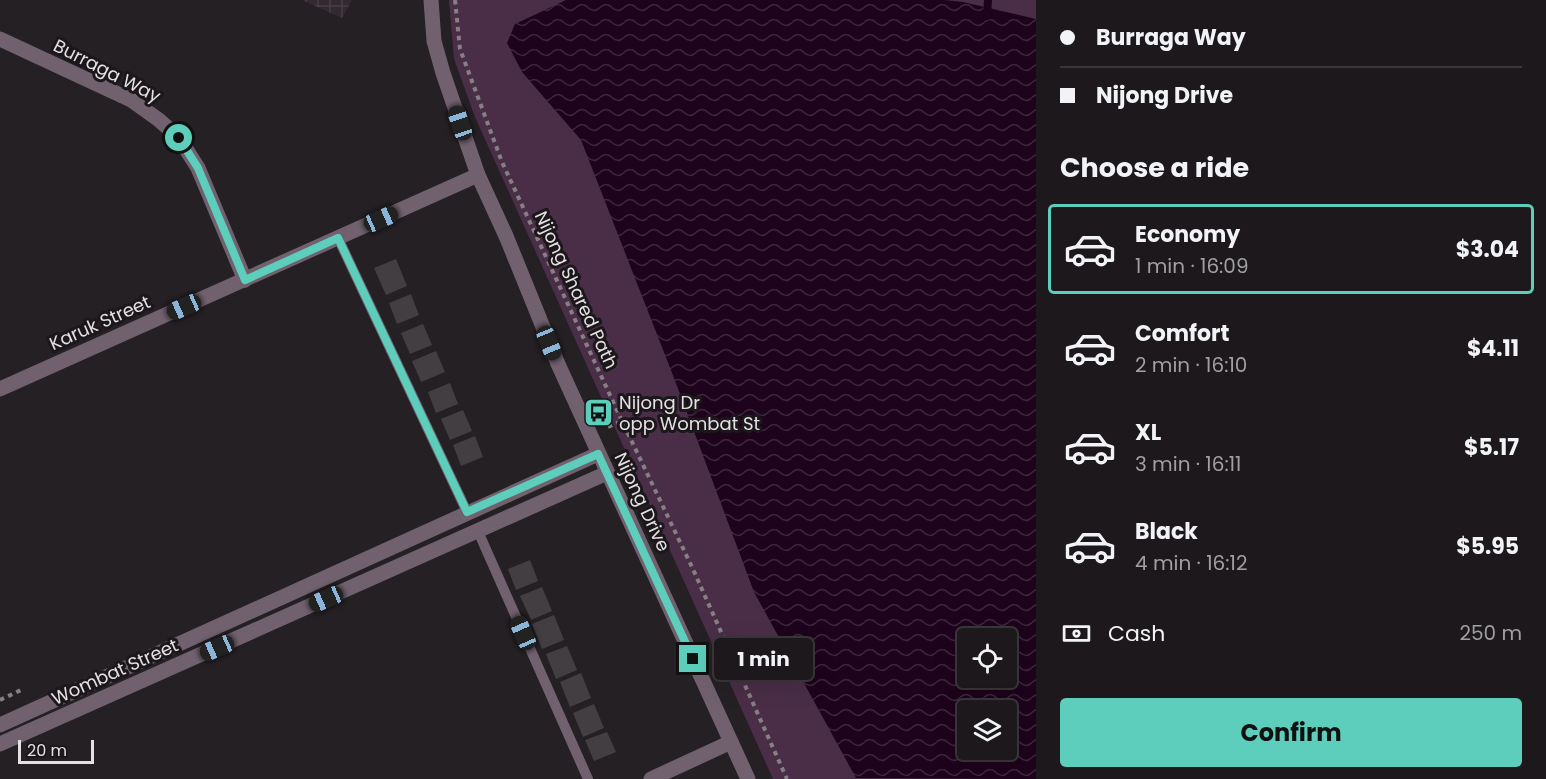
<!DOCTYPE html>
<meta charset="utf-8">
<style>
body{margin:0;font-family:Poppins,sans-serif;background:#252124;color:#f1f3f6;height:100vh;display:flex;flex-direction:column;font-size:22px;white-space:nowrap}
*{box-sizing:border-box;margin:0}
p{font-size:20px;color:#a0a0a3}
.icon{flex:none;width:33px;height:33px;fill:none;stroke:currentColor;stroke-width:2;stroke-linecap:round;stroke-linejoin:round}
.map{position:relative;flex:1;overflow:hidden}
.panel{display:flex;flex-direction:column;background:#1c181b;width:510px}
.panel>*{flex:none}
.guide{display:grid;align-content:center;height:132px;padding:0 24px;background:#1c181b}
.tools{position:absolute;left:957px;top:628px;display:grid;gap:12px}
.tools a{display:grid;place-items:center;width:60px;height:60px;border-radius:6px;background:#1c181b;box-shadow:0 6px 24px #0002,0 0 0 2px #3a373a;font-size:30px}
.scale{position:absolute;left:18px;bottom:15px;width:76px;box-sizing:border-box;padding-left:6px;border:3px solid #e4e1e4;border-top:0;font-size:16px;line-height:21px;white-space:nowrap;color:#e4e1e4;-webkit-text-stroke:4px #1b171a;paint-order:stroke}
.end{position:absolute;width:27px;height:27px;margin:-14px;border:8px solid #5ccebb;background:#111;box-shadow:0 0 0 3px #111}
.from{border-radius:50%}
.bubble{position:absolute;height:42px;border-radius:6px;background:#1c181b;box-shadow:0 6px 24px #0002,0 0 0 2px #3a373a;font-size:20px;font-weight:700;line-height:42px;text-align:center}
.car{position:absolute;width:18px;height:36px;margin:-18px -9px;border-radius:8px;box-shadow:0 0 4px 2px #0007;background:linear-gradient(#222 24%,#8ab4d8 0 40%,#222 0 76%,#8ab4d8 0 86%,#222 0)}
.guide b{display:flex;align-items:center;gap:21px;height:57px;font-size:22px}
.guide b+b{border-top:2px solid #3a373a}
.guide i{width:15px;height:15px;background:#f1f3f6}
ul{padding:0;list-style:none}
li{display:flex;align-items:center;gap:18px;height:90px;margin:0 12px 9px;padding:0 12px;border:3px solid transparent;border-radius:6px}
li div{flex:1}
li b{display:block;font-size:22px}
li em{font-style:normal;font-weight:700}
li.active{border-color:#5ccebb}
li>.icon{width:54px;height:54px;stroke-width:1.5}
h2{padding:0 24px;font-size:27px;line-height:72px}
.pay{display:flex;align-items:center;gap:15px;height:66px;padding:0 24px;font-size:22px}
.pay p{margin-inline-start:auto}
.button{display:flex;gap:12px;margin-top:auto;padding:12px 24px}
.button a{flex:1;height:69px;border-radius:6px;background:#5ccebb;color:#111;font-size:24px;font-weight:700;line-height:69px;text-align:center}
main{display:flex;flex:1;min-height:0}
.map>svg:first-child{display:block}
.industrial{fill:url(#industrial-grid)}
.green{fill:#4a2e47;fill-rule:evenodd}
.water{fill:url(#water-waves);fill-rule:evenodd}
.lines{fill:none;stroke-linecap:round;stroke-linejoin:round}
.stream{stroke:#1d031b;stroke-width:8}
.building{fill:#433e42}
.path{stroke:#848083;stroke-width:4;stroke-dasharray:4.5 4.5;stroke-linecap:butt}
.service{stroke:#71616f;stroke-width:10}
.minor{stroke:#71616f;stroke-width:15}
.tertiary{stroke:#71616f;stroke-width:15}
.route{stroke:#5ccebb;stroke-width:8}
.labels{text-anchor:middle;stroke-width:6;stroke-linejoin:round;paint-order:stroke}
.street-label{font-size:18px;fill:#e4e1e4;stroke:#1b171a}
.poi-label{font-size:18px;fill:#e4e1e4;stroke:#1b171a;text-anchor:start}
</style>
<main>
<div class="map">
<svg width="1036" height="779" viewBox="0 0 1036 779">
<defs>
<pattern id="industrial-grid" width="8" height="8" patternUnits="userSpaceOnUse" patternTransform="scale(1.5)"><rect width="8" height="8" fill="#322931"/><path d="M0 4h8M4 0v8" fill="none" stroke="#463e45"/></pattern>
<pattern id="water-waves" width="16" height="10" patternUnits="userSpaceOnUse" patternTransform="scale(1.5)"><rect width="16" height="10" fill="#1d031b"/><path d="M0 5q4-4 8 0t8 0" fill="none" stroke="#3e273c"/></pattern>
</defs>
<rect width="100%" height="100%" fill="#252024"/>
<polygon class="industrial" points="302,0 352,0 342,18"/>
<path class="green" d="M449,0H1036V779H773L475,117L454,59ZM968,639H1006V678H968ZM968,711H1006V750H968Z"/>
<path class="water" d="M566,0H944L963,2L1036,19V779L856,778L754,592L674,378L581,140L522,72L507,43L515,24ZM968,639H1006V678H968ZM968,711H1006V750H968Z"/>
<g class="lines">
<polyline class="stream" points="987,16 988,0"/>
</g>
<g class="building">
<polygon points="396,259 407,286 386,295 374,268"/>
<polygon points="411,294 419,315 397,324 389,303"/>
<polygon points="423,324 432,345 410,354 401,333"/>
<polygon points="436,351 445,372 421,382 412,361"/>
<polygon points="450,383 458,404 436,413 428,392"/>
<polygon points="463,410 472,431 450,440 441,419"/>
<polygon points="475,436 483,457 461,466 453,445"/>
<polygon points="530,560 538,581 516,590 508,569"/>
<polygon points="542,587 552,611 531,620 520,596"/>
<polygon points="554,615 564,640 542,649 532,624"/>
<polygon points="567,646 577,670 556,679 546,654"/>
<polygon points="581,673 591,698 570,707 560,682"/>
<polygon points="594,704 604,728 583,737 573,713"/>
<polygon points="607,732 616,752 594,761 585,740"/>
</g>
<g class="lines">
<g class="path">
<polyline points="455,0 460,49 502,162 622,421 692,567 787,779"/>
<polyline points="608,427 622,421"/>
<polyline points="0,700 21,690"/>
</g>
<g class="service">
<polyline points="338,238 467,512"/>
<polyline points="477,529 588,779"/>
</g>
<g class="minor">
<polyline points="0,39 131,100 159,120 179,138 198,168 245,280"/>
<polyline points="0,389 478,175"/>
<polyline points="651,779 731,742"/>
</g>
<g class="tertiary">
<polyline points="431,0 434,41 443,73 478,175 506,236 558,364 748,779"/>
<polyline points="0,725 598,454"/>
<polyline points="0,744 607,473"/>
</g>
</g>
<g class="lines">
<polyline class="route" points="179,138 198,168 245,280 338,238 467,512 598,454 693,659"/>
</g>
<defs>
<symbol id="bus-square" viewBox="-11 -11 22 22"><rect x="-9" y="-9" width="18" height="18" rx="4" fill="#5ccebb" stroke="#1b171a"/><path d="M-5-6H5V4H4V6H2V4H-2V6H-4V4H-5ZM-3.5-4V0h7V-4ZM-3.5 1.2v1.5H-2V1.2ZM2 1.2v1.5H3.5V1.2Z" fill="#111"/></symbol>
</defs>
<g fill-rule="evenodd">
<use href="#bus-square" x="582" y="396" width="33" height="33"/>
</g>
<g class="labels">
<g class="street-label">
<text transform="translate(107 71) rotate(27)" y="6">Burraga Way</text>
<text transform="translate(576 290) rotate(65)" y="6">Nijong Shared Path</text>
<text transform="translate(100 323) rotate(-24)" y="6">Karuk Street</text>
<text transform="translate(642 502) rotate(65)" y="6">Nijong Drive</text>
<text transform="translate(115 672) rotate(-24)" y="6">Wombat Street</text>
</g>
<g class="poi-label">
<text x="619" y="409">Nijong Dr<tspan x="619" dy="21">opp Wombat St</tspan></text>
</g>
</g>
</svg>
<div class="tools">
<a><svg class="icon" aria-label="locate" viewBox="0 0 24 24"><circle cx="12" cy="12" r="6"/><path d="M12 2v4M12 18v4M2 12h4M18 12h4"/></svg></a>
<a><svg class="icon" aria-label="layers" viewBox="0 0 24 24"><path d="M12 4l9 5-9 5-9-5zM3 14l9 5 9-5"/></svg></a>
</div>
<div class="scale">20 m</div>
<i class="end from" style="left:179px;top:138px"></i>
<i class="end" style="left:693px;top:659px"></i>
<div class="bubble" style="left:714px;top:638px;width:99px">1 min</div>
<i class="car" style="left:460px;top:123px;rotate:341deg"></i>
<i class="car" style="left:381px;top:219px;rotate:66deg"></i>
<i class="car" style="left:184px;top:307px;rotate:246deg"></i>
<i class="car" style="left:549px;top:343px;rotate:158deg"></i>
<i class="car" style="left:326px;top:599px;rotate:246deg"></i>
<i class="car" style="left:523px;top:633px;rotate:336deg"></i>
<i class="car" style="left:217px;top:648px;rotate:246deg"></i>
</div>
<section class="panel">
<div class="guide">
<b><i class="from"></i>Burraga Way</b>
<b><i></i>Nijong Drive</b>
</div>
<h2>Choose a ride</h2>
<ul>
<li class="active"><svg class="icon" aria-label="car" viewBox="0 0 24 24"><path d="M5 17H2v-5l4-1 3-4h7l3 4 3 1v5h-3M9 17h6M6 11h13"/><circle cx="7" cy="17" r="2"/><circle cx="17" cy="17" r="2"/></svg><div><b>Economy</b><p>1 min · 16:09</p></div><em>$3.04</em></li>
<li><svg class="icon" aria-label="car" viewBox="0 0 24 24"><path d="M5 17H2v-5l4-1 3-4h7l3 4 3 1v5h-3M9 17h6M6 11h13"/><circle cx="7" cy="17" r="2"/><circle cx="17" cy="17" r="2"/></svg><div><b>Comfort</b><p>2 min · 16:10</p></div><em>$4.11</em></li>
<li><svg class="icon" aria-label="car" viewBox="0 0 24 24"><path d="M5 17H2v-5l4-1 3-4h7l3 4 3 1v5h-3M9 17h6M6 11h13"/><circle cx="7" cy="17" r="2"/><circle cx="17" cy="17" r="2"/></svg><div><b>XL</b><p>3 min · 16:11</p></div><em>$5.17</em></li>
<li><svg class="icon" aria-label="car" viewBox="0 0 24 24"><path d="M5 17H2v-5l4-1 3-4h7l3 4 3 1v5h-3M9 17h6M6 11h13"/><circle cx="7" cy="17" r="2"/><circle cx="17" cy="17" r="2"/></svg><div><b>Black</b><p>4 min · 16:12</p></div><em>$5.95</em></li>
</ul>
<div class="pay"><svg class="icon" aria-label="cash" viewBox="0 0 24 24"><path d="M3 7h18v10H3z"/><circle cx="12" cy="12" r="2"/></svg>Cash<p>250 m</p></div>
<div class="button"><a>Confirm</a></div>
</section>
</main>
